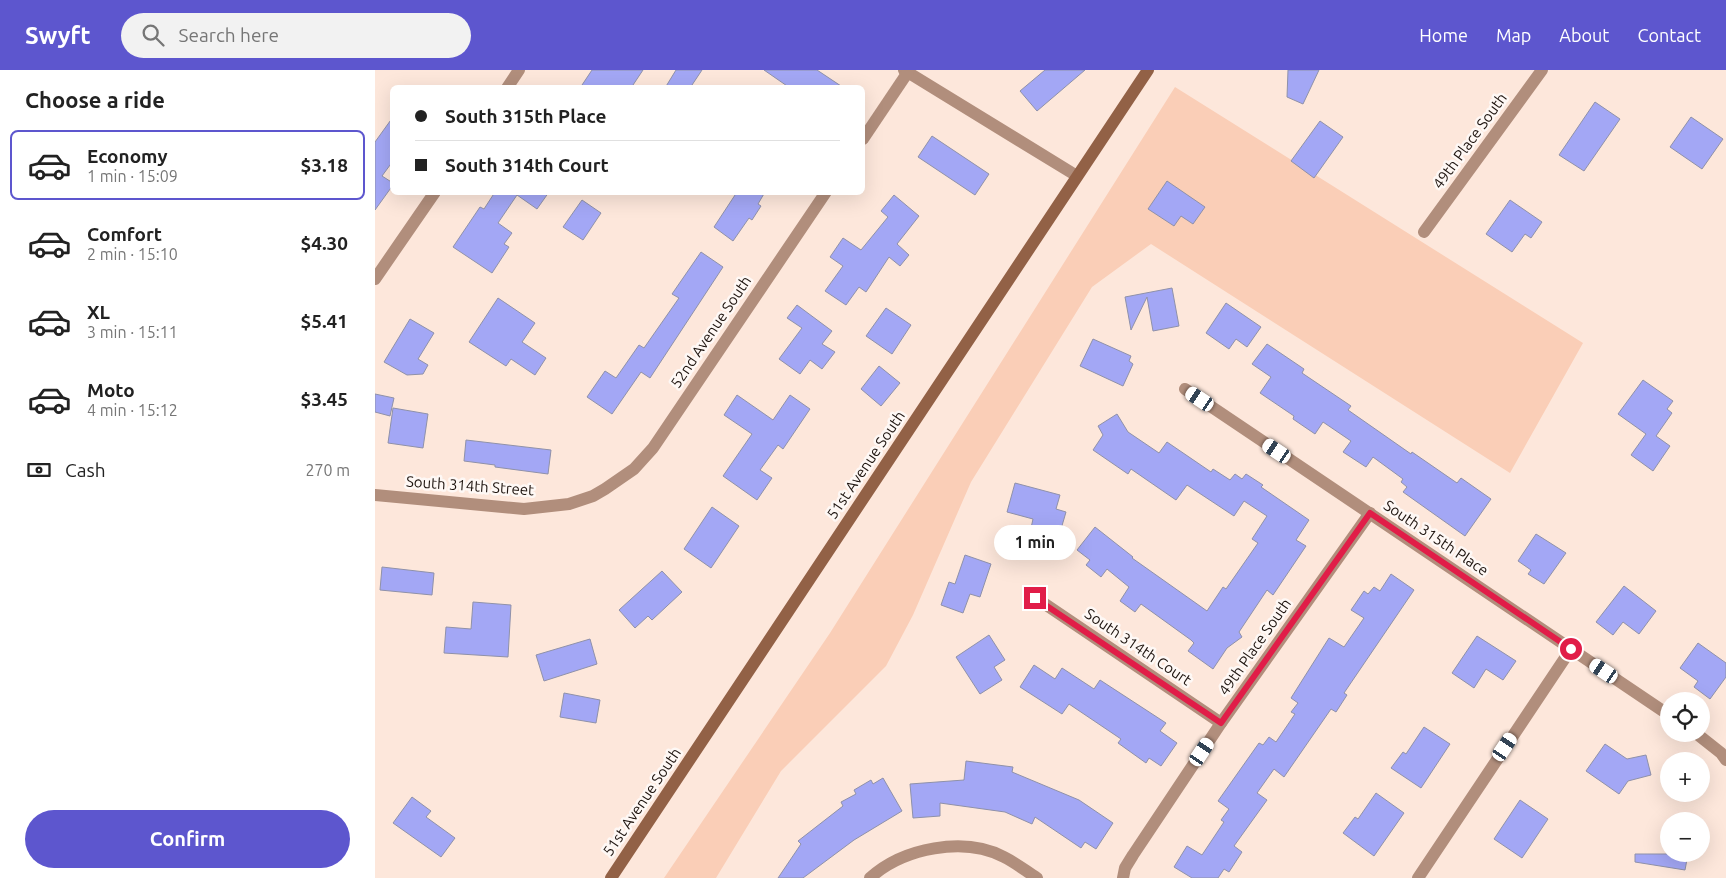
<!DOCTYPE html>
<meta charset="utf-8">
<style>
body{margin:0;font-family:Ubuntu,sans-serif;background:#f2f2f2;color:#222;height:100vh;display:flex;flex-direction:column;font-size:19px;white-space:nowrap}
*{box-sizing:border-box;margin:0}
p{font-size:16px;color:#767676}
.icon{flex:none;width:28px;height:28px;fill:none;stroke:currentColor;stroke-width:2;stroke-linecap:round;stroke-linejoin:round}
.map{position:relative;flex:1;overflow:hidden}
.details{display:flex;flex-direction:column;background:#fff;width:375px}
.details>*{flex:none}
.hud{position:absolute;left:15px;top:15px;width:475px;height:110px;border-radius:8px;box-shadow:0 5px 20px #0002;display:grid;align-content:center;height:110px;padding:0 25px;background:#fff}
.tools{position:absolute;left:1285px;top:622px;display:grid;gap:10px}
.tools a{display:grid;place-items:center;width:50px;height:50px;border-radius:50%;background:#fff;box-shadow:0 5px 20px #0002;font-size:25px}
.end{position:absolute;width:22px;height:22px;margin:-11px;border:6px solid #e11d48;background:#fff;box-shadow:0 0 0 2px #fff}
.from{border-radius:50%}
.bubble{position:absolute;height:35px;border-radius:18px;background:#fff;box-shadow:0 5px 20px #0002;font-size:16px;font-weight:700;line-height:35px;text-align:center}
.car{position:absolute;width:15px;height:30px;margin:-15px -8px;border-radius:6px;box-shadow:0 0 4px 1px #0007;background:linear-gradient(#fff 24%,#345 0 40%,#fff 0 76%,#345 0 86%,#fff 0)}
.hud b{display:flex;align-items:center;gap:18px;height:48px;font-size:19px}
.hud b+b{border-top:1px solid #e0e0e0}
.hud i{width:12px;height:12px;background:#222}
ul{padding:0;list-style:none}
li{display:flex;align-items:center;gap:15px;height:70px;margin:0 10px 8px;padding:0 15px;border:2px solid transparent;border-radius:8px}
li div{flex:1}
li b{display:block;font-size:19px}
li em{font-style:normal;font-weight:700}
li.current{border-color:#5d56ce}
li>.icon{width:45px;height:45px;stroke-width:1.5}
h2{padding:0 25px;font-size:22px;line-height:60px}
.pay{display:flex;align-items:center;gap:12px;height:55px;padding:0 25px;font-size:19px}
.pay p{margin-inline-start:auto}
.action{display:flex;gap:10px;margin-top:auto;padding:10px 25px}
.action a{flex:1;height:58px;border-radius:30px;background:#5d56ce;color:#fff;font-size:20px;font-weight:700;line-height:58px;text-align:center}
header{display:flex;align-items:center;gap:30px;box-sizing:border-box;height:70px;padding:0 25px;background:#5d56ce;color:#fff}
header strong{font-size:24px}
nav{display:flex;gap:28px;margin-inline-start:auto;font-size:18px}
.search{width:350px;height:45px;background:#f2f2f2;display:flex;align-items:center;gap:12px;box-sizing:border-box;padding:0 18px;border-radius:28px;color:#767676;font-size:19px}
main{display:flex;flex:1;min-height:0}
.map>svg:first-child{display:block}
.green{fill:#faceb7}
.building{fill:#a3a7f5;stroke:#8f91a9}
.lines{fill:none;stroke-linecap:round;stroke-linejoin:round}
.street{stroke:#b18e7c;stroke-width:12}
.secondary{stroke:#926146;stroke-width:12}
.route{stroke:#e11d48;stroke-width:6}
.labels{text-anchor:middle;stroke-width:5;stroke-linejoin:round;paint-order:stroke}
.street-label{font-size:15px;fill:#1d130e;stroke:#fef8f5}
</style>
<header>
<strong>Swyft</strong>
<div class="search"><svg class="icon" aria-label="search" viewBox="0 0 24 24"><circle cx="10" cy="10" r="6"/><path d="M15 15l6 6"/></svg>Search here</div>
<nav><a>Home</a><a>Map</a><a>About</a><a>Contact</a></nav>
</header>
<main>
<section class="details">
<h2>Choose a ride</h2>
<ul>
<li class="current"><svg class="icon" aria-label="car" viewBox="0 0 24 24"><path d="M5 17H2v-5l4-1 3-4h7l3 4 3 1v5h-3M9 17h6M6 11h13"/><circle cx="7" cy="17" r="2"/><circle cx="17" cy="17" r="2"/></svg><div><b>Economy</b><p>1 min · 15:09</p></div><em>$3.18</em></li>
<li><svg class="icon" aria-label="car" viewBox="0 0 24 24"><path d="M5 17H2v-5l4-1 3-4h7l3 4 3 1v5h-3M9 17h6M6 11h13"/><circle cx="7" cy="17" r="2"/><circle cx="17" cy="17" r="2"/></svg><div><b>Comfort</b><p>2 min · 15:10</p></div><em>$4.30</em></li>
<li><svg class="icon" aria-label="car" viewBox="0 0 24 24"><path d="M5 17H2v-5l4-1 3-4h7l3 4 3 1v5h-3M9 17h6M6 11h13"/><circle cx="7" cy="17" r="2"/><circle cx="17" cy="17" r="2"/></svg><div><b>XL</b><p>3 min · 15:11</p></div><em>$5.41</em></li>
<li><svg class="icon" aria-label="car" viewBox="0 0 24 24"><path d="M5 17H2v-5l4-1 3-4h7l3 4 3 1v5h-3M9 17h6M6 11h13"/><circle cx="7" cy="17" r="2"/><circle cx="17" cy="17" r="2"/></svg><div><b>Moto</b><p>4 min · 15:12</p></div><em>$3.45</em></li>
</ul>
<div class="pay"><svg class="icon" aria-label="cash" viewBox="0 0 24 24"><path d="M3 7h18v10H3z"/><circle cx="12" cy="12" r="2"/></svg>Cash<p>270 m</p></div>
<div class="action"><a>Confirm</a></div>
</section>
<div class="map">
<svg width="1351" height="808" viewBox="0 0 1351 808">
<rect width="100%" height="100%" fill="#fde7db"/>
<polygon class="green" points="800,17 1208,273 1135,403 776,174 717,217 596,412 538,545 511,596 406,701 341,808 289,808 455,563"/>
<g class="building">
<polygon points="217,0 268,0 256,18 205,18"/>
<polygon points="301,0 327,0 315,18 290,18"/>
<polygon points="389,0 442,0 469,18 415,18"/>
<polygon points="670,0 710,0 662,41 645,21"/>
<polygon points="913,0 944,0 928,34 912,27"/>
<polygon points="1220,32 1245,49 1209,101 1184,85"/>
<polygon points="18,47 18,91 7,106 18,113 18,115 0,140 0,72"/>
<polygon points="1316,47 1348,69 1327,99 1295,77"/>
<polygon points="945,51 968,67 939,108 916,91"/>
<polygon points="557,66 614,104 600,125 543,87"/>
<polygon points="792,111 830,137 818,154 806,146 799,156 773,139"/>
<polygon points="120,122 174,122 162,139 142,125 123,153 137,163 129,174 134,177 117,203 78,177 105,137 109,139"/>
<polygon points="362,122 390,122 383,134 386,136 377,150 374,148 358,171 339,157"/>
<polygon points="519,125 544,146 522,174 534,185 525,196 514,187 491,222 484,217 471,235 450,221 468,196 455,187 468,168 486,180 513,147 506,141"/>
<polygon points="207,130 226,143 208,170 188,157"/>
<polygon points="1135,130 1167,152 1156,168 1150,164 1137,182 1111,164"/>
<polygon points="326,182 348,197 275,308 266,302 237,344 212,327 230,301 241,308 264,275 269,278 304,228 297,224"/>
<polygon points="797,218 804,256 778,261 772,227 756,260 750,227"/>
<polygon points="123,228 160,253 147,272 171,288 160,305 136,289 131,296 94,272"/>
<polygon points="851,233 886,257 872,277 861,269 854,279 831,263"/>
<polygon points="422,235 457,261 447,274 460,282 447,299 435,290 425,304 404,289 427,258 412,248"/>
<polygon points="511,238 536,255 517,284 491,266"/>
<polygon points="35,249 59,263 43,289 53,295 48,304 32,305 9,292"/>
<polygon points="718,269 756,286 754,291 758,294 748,316 705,296"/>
<polygon points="892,274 929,299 927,303 976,336 973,340 1036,384 1037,382 1082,413 1086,408 1116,429 1090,466 1028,422 1032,417 1026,412 1028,409 998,387 991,397 968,382 976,371 948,352 940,364 918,349 919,346 885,323 896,307 877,294"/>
<polygon points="504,296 525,313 506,336 486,319"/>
<polygon points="1268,310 1298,331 1292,339 1297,343 1281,366 1295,376 1278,401 1256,385 1271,364 1243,344"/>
<polygon points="0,324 19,328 15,346 0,342"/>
<polygon points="362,325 398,350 415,325 435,339 408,379 403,375 385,400 397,408 382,430 348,406 377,364 349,345"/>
<polygon points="18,338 53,344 48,378 13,373"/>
<polygon points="742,344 753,362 784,383 792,372 836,402 838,399 855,410 860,404 867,409 871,404 888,415 886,417 934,450 921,470 931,476 898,525 892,520 864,562 867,567 852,578 838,599 813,581 819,573 816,570 766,534 760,542 745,531 754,517 732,499 726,507 711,495 715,490 702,480 720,457 758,487 757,488 832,541 848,517 851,519 883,473 877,469 892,446 869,431 859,446 812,415 801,430 756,399 753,404 718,380 728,365 723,356"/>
<polygon points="91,370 176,380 173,404 120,397 120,395 89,391"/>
<polygon points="640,413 685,425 681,439 691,442 684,466 656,458 658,449 632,442"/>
<polygon points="337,437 364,456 336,498 309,479"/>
<polygon points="1161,464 1191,483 1169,514 1153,504 1156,500 1143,491"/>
<polygon points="590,485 616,494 605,527 595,524 588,543 566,535 574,512 580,514"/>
<polygon points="7,497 59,503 57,525 5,520"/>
<polygon points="287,501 307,522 277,550 273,546 260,558 244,540"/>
<polygon points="1016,504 1039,520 969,623 972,625 961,642 956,639 909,707 899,699 882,723 892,730 859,776 867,782 854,802 849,799 843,808 817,808 799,797 812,776 827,785 849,752 846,750 854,739 843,731 884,673 888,675 894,667 901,672 920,644 916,642 923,633 916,628 954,568 969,577 989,548 976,540 989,521 993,524 999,517 1005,521"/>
<polygon points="1249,516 1281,541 1264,564 1248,552 1238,565 1221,552"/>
<polygon points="98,532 136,535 133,587 69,583 71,557 96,559"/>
<polygon points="614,565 630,590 619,597 627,610 605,624 581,587"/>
<polygon points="1102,566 1141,591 1128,610 1111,599 1099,618 1077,603"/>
<polygon points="215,569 222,594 169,611 161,585"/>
<polygon points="1323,573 1351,593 1351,607 1335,629 1319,617 1323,611 1305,598"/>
<polygon points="659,595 680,609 687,598 719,619 725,610 791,653 785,661 802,673 786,696 774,688 771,693 743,673 746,669 694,634 687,644 645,617"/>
<polygon points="189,623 225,630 221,653 185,647"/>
<polygon points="1049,657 1075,674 1046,718 1016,698 1028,682 1031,684"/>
<polygon points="1230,674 1252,689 1271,685 1276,705 1253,711 1244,724 1211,701"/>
<polygon points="591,691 638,697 637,702 704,730 738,753 721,779 710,772 706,778 660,747 657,754 630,742 565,733 565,746 538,748 535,714 589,710"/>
<polygon points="508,708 527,741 479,770 428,808 403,808 426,774 423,771 468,736 466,732 481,724 479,720 496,710 498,714"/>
<polygon points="1001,723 1029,743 999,786 968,763 980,747 983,749"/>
<polygon points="37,727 56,741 51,747 80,768 66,787 18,753"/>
<polygon points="1145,730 1173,749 1147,788 1119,769"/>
<polygon points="1260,784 1313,784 1310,800 1260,792"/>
</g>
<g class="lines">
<g class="street">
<polyline points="529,0 702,106"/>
<polyline points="132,18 144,0"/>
<polyline points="488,69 533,2"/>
<polyline points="1049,162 1167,0"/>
<polyline points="0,209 60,122"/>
<polyline points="810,319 1294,645"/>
<polyline points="0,425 149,439 194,434 218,426 230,419 259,399 278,378 451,122"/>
<polyline points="661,528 846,653"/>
<polyline points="1322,664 1346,683 1351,690"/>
<path d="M495,808C528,778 589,766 629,787C641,793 651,801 662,808"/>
<polyline points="748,808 750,798 758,785 846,653 995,443"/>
<polyline points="1043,808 1196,579"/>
</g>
<polyline class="secondary" points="236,808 773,0"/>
</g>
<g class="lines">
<polyline class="route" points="660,528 846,653 995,443 1196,579"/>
</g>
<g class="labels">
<g class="street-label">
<text transform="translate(1095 71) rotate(-54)" y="5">49th Place South</text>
<text transform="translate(336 262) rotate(-56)" y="5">52nd Avenue South</text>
<text transform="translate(491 395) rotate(-56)" y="5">51st Avenue South</text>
<text transform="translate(95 416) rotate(4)" y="5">South 314th Street</text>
<text transform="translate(1061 468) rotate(34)" y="5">South 315th Place</text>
<text transform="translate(763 577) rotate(34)" y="5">South 314th Court</text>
<text transform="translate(880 577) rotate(-55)" y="5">49th Place South</text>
<text transform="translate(267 732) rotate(-56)" y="5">51st Avenue South</text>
</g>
</g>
</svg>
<div class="tools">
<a><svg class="icon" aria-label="locate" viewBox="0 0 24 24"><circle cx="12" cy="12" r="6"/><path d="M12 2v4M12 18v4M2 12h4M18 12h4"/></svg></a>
<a>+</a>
<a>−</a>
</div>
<i class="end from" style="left:1196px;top:579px"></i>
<i class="end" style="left:660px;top:528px"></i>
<div class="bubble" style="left:619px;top:455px;width:82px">1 min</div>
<i class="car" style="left:825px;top:329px;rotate:304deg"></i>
<i class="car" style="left:902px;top:381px;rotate:304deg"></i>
<i class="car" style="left:1229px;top:601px;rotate:304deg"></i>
<i class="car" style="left:1130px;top:677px;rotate:34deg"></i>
<i class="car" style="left:827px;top:682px;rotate:34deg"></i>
<div class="hud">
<b><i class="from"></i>South 315th Place</b>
<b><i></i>South 314th Court</b>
</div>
</div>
</main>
